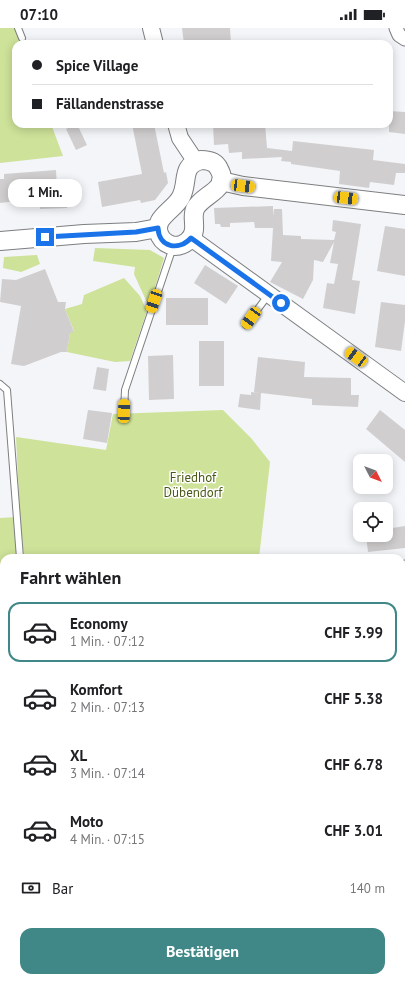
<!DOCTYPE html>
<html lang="de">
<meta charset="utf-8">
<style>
body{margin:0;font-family:"PT Sans",sans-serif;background:#f6f6f6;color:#202124;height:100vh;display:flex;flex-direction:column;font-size:15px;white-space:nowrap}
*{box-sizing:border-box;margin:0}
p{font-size:13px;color:#757577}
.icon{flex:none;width:22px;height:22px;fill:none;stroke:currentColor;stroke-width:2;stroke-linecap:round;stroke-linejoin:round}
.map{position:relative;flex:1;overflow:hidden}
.drawer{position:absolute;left:0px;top:526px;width:405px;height:428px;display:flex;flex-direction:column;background:#fff;border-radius:12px 12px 0 0;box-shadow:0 2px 10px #0003}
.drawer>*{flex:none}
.guide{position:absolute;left:12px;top:12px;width:381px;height:88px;border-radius:12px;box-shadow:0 2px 10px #0003;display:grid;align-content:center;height:88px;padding:0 20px;background:#fff}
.needle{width:26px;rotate:132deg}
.tools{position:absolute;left:353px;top:426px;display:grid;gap:8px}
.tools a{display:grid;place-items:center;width:40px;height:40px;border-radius:8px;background:#fff;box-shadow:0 2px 10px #0003;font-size:20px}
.end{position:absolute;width:18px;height:18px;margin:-9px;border:5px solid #1a73e8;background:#fff;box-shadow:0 0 0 2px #fff}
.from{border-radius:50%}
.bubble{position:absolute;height:28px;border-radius:12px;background:#fff;box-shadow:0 2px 10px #0003;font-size:13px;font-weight:700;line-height:28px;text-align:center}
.car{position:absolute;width:12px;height:24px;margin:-12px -6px;border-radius:5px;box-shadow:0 0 3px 1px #0007;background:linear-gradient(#f5c518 24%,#345 0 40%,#f5c518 0 76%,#345 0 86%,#f5c518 0)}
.guide b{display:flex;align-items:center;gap:14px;height:38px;font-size:15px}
.guide b+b{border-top:1px solid #e0e0e0}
.guide i{width:10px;height:10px;background:#202124}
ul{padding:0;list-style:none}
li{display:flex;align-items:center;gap:12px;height:60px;margin:0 8px 6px;padding:0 12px;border:2px solid transparent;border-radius:12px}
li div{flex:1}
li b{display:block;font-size:15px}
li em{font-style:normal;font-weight:700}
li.current{border-color:#3f8887}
li>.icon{width:36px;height:36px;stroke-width:1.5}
h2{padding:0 20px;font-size:18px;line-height:48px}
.pay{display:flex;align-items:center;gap:10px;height:44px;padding:0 20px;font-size:15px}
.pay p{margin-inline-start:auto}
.cta{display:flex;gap:8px;margin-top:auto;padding:8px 20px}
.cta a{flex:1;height:46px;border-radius:12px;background:#3f8887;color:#fff;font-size:16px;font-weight:700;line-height:46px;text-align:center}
.status{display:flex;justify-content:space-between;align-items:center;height:28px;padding:0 20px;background:#fff;direction:ltr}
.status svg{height:11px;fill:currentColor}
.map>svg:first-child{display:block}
.green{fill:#cee299}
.building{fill:#d1cecf}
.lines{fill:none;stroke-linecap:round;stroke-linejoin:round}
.service-casing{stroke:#7c7e80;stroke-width:8}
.minor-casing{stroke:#7c7e80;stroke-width:15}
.tertiary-casing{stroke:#7c7e80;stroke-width:18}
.secondary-casing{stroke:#7c7e80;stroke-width:20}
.service{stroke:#fff;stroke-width:6}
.minor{stroke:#fff;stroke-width:13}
.tertiary{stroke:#fff;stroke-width:16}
.secondary{stroke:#fff;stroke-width:18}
.route{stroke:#1a73e8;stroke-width:5}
.labels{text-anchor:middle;stroke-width:3;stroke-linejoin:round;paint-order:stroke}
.park-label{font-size:13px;fill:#4a5917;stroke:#fff}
</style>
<div class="status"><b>07:10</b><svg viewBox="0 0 49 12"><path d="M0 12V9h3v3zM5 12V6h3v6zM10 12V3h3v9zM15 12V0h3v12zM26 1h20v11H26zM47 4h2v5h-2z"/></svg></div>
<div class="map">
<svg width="405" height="954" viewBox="0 0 405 954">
<rect width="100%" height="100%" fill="#f3f5f8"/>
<g class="green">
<polygon points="0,0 15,0 21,16 16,16 16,96 51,96 63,128 0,135"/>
<polygon points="95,220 150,222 164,230 149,279 134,246 135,239 93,233"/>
<polygon points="37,227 40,236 21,244 3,240 4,229"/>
<polygon points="124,250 140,268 147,283 130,333 115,334 67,324 70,305 74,303 65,281 82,276 84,267"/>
<polygon points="223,382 251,410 270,434 259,530 24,530 20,489 16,409 106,422 113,386"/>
<polygon points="17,489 20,530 4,530 4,563 0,564 0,490"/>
</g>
<g class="building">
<polygon points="182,0 230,0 231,16 184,16"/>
<polygon points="389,83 405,84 405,106 389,104"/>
<polygon points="77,96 87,117 76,122 66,101"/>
<polygon points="132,96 154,96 164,145 166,144 168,155 155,172 141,175 140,172 102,179 98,154 142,146"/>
<polygon points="213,96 265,96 267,120 292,123 293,113 374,122 373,132 405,136 405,145 396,145 394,157 370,154 369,160 339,156 340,143 291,136 291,134 281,133 282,129 242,131 242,124 229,125 228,116 214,117"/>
<polygon points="56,142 57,161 65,160 67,180 40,181 39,156 16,158 17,173 0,175 0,151 4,151 4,146"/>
<polygon points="273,178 273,188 274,181 282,181 283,207 301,208 301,211 334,212 336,204 332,203 333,192 361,196 352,252 360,253 355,286 323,280 327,255 334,256 338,236 330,235 334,214 323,234 314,232 313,252 303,271 270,254 282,234 271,233 273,200 255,200 254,194 230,195 230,199 221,199 220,196 215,196 214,180"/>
<polygon points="385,198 405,201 405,248 377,243"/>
<polygon points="205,237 238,258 226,276 194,255"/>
<polygon points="45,241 58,274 66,274 65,281 74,304 70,305 67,324 61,324 24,338 11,336 21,278 0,274 2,251 16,252"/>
<rect x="166" y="270" width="42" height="27"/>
<polygon points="381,274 405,277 405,293 401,323 375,319"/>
<rect x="199" y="313" width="25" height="45"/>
<polygon points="173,327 174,371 149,372 148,328"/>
<polygon points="258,329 305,334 304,349 351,350 351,367 359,367 358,379 312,377 312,371 261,365 260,382 238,379 240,366 251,367 251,364 261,365 254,364"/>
<polygon points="97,339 109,341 106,363 93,361"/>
<polygon points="88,382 112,385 107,415 83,411"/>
<polygon points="380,382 405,402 405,434 366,401"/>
<polygon points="405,498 405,520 368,524 366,507 386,507 386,501"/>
</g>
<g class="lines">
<defs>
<g id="service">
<polyline points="18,0 22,10"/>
<polyline points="246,297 269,266"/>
<polyline points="0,356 7,362 20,530"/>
<polyline points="124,384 125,362 173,219"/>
</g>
<g id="minor">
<polyline points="396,0 399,7 405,11"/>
<polyline points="401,540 405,539"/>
<polyline points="401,817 405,817"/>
<polyline points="82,950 82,954"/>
</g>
<g id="tertiary">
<polyline points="151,0 155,16"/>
<polyline points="176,96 180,110 196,134"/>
<polyline points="191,210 405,365"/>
</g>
<g id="secondary">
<path d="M201,132C209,132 216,134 219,141C231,162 202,166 195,181C192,189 195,194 194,202C193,211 184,218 175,218C169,217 163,214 160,208C151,190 174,183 181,169C189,154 180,138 201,132Z"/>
<polyline points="221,153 243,158 405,177"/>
<polyline points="0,213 84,206 136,204 158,200"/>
</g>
</defs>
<use href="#service" class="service-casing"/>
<use href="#minor" class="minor-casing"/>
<use href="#tertiary" class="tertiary-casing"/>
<use href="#secondary" class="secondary-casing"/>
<use href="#service" class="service"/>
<use href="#minor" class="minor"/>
<use href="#tertiary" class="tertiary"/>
<use href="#secondary" class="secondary"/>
</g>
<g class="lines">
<path class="route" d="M45,209L136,204L158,200C159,220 179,223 191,210L281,275"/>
</g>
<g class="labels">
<g class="park-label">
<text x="193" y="454">Friedhof<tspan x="193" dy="15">Dübendorf</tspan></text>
</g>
</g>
</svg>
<div class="tools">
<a><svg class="needle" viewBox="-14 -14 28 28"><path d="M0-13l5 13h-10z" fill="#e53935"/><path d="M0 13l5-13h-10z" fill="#757577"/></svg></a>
<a><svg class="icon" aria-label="locate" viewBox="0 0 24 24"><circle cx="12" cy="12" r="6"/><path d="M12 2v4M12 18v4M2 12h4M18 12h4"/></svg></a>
</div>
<i class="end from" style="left:281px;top:275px"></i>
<i class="end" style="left:45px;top:209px"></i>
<div class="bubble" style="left:8px;top:151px;width:74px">1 Min.</div>
<i class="car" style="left:243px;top:158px;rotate:97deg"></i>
<i class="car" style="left:346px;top:170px;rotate:97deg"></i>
<i class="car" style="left:154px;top:273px;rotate:199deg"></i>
<i class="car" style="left:251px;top:290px;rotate:216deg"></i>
<i class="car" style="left:356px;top:329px;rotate:306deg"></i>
<i class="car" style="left:124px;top:383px;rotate:2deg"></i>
<div class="guide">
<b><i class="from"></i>Spice Village</b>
<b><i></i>Fällandenstrasse</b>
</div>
<section class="drawer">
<h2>Fahrt wählen</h2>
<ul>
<li class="current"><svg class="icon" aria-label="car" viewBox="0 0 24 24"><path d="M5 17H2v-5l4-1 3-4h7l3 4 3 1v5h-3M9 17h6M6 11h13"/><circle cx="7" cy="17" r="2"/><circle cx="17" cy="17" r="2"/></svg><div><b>Economy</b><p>1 Min. · 07:12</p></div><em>CHF 3.99</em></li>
<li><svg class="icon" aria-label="car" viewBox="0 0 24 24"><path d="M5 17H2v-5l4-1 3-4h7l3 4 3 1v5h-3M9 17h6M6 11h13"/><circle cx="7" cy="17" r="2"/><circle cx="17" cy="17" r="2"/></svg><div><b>Komfort</b><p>2 Min. · 07:13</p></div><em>CHF 5.38</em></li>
<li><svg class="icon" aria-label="car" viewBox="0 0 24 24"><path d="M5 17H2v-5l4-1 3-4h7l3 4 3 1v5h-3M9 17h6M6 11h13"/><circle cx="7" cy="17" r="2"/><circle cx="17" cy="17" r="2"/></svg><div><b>XL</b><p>3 Min. · 07:14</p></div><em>CHF 6.78</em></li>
<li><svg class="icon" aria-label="car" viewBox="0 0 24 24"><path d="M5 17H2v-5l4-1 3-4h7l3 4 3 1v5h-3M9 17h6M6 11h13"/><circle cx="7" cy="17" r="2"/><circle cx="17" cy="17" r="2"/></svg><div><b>Moto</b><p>4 Min. · 07:15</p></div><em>CHF 3.01</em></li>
</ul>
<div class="pay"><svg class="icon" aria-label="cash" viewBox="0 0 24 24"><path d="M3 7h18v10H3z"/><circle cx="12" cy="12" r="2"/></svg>Bar<p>140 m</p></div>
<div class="cta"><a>Bestätigen</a></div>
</section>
</div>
